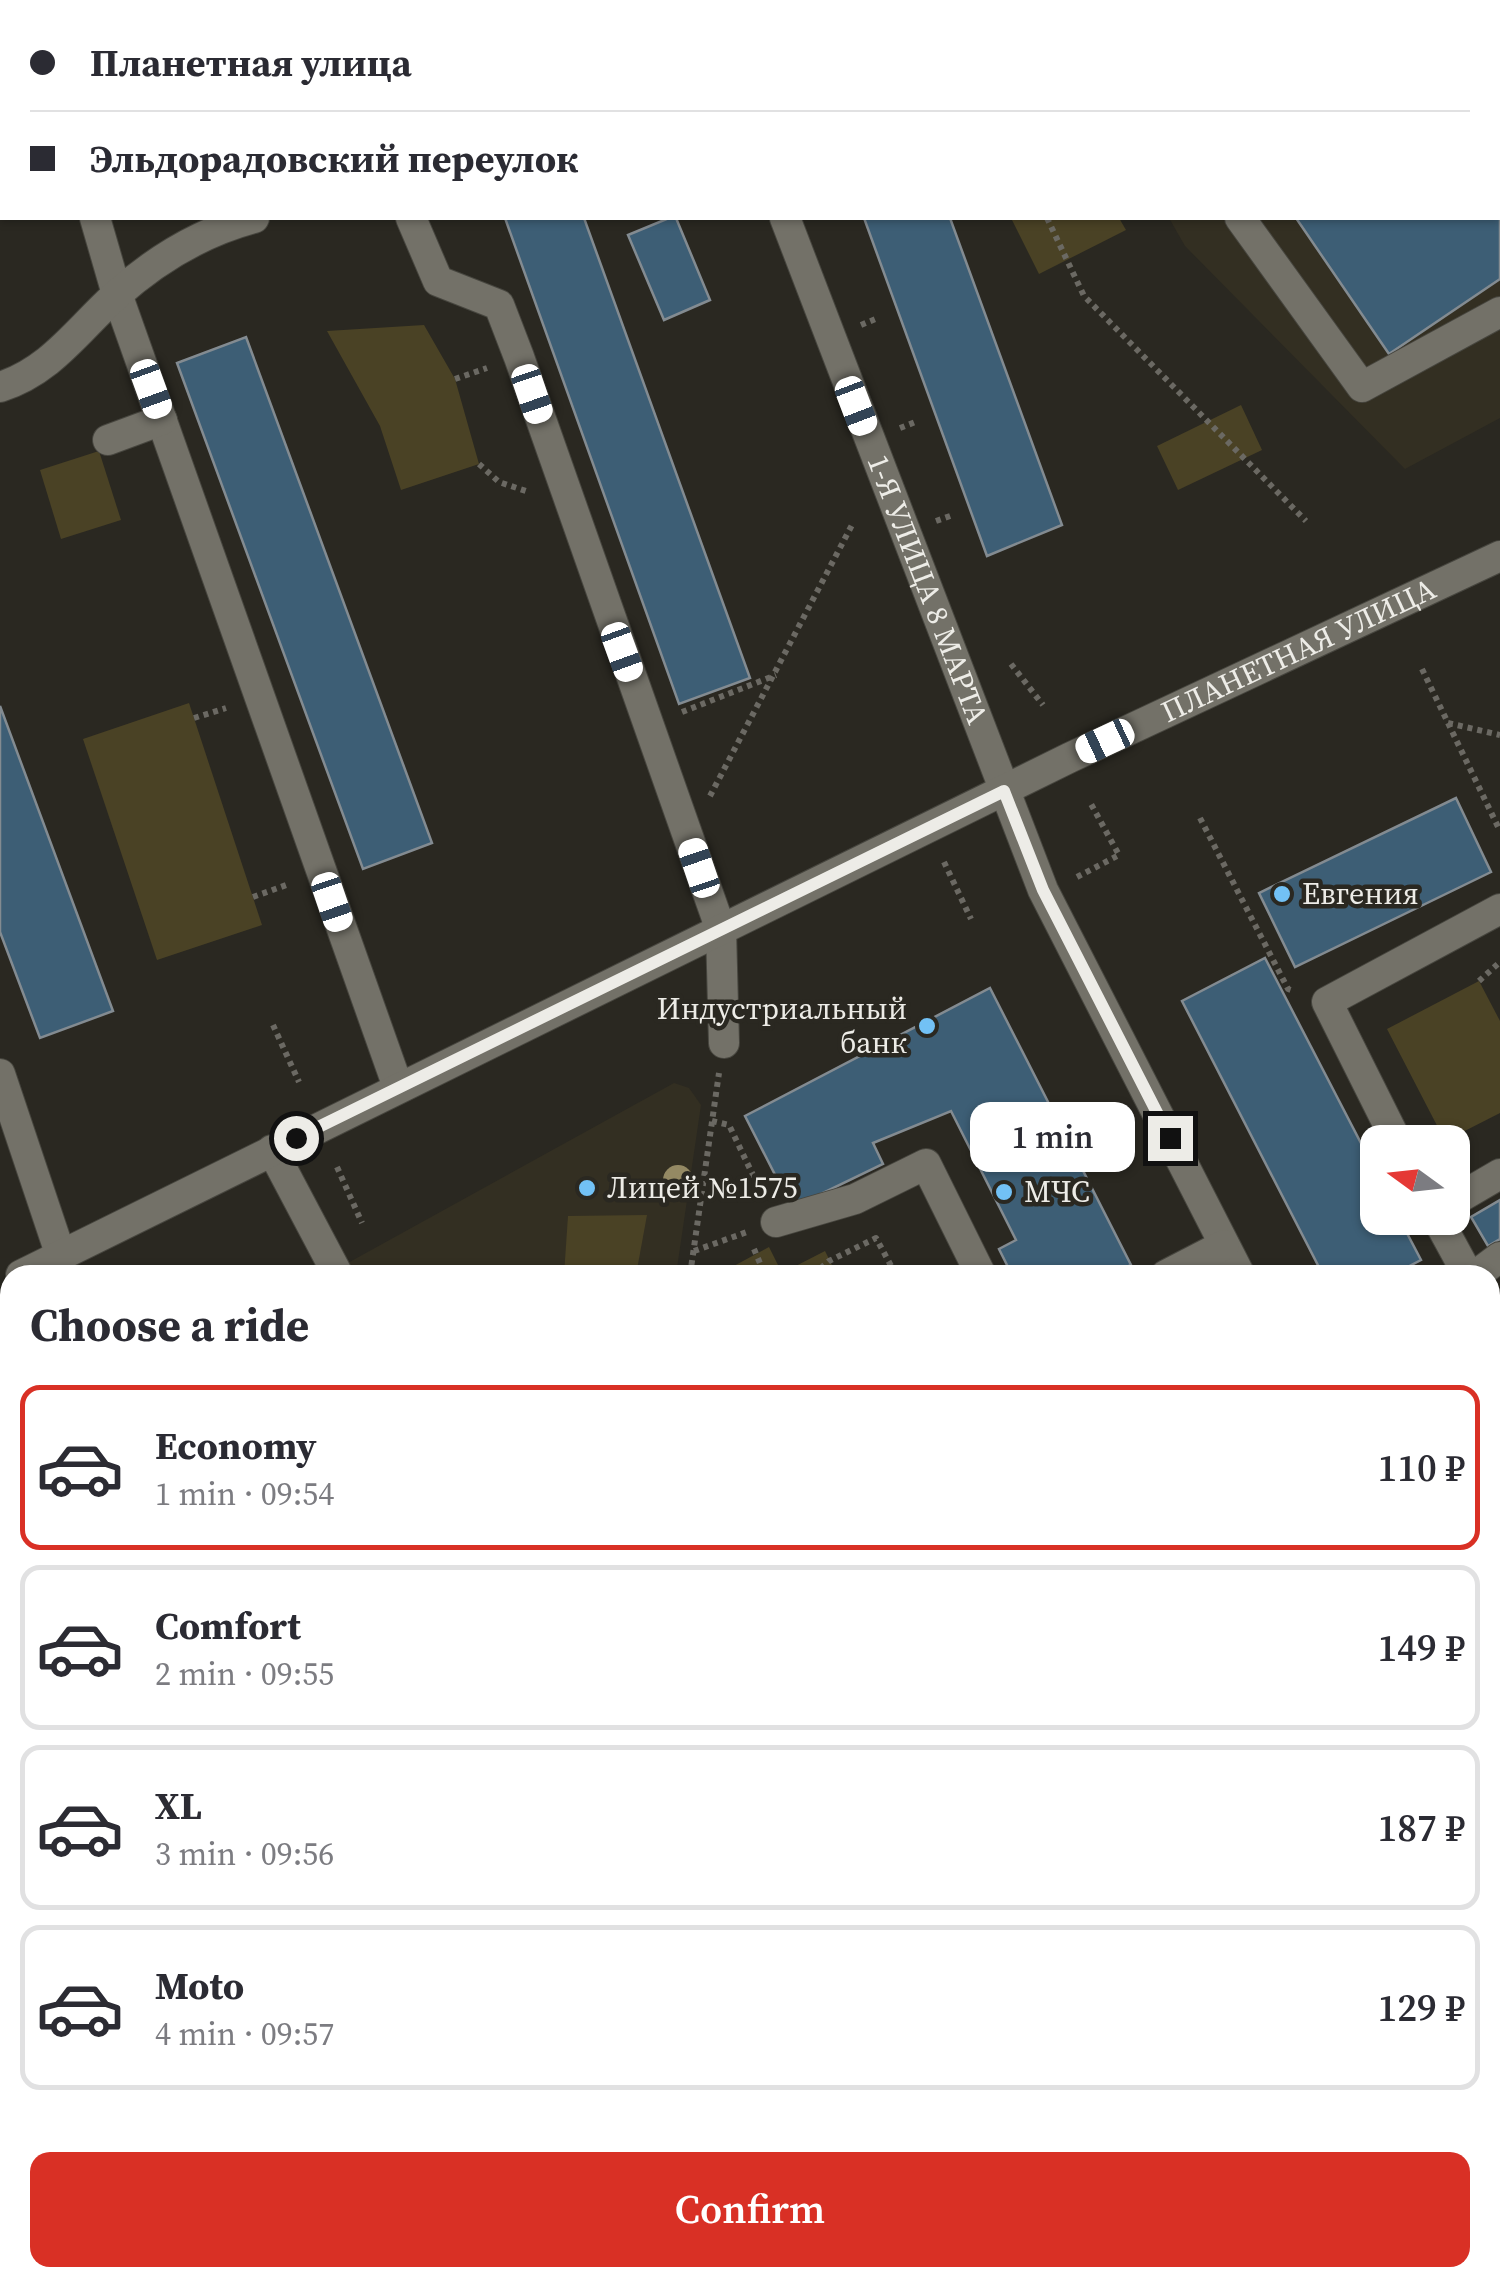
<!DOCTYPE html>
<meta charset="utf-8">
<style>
body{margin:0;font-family:"Source Serif 4",serif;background:#f2f2f3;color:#2b2b33;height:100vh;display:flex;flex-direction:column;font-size:38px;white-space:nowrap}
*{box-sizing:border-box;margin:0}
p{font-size:32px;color:#7c7c81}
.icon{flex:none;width:55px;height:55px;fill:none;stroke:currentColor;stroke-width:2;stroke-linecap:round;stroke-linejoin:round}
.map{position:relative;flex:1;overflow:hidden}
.drawer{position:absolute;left:0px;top:1265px;width:1500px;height:1022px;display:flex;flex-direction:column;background:#fff;border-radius:30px 30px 0 0;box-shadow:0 2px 8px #0004}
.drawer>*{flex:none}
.banner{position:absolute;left:0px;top:0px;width:1500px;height:220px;box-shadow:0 2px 8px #0004;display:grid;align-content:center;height:220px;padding:0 30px;background:#fff}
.needle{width:65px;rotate:285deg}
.tools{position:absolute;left:1360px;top:1125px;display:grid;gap:20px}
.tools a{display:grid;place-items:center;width:110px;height:110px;border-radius:20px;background:#fff;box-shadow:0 2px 8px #0004;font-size:50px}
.end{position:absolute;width:45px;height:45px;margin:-22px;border:12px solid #edece7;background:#111;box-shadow:0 0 0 5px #111}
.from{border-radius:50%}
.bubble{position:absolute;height:70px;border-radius:20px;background:#fff;box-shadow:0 2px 8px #0004;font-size:32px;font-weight:600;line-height:70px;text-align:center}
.car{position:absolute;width:30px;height:60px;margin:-30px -15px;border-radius:12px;box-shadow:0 0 8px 2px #0007;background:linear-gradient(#fff 24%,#345 0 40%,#fff 0 76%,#345 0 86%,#fff 0)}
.banner b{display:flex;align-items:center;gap:35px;height:95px;font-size:38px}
.banner b+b{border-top:2px solid #e1e1e2}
.banner i{width:25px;height:25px;background:#2b2b33}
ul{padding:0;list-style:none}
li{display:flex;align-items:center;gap:30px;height:165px;margin:0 20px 15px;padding:0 10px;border:5px solid #e1e1e2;border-radius:20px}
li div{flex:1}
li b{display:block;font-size:38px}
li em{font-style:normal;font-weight:600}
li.selected{border-color:#d93025}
li>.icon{width:90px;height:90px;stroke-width:1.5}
h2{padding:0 30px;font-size:45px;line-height:120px}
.primary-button{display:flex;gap:20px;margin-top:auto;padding:20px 30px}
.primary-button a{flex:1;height:115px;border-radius:20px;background:#d93025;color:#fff;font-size:40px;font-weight:600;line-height:115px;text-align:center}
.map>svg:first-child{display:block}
.built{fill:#332f22}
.green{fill:#4a4225}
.building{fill:#3d5e75;stroke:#838b91;stroke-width:2.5}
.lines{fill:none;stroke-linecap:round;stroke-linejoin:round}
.minor-casing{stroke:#47463f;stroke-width:32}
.path{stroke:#6b6963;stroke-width:6;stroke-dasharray:5 5;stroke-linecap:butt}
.minor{stroke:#737168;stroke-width:30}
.tree{fill:#948963}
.route{stroke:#edece7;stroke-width:12}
.poi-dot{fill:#72c1f5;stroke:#2a2821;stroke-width:4}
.labels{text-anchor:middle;stroke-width:9;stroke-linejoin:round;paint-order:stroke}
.street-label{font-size:30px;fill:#edece7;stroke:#2a2821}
.poi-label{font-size:30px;fill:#edece7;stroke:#2a2821;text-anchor:start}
</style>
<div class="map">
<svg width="1500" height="2287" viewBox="0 0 1500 2287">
<rect width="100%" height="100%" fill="#2a2821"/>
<g class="built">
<polygon points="1240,0 1500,0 1500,418 1405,469 1185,246 1169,218 1498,218 1498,2 1236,2"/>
<polygon points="674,1083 689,1088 701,1105 676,1275 326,1275"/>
<polygon points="10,1434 10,1800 0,1804 0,1439"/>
<polygon points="354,2278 642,2278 647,2287 339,2287"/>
</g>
<g class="green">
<polygon points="1011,218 1119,218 1126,230 1039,274"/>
<polygon points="424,325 455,379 479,464 401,490 380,426 327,331"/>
<polygon points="1241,405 1262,450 1178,490 1157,446"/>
<polygon points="99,451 121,520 61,539 40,470"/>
<polygon points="189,703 262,925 157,960 83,739"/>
<polygon points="1479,981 1500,1021 1500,1113 1445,1141 1387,1029"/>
<polygon points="647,1215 636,1275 564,1275 568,1216"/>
<polygon points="769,1247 782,1273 825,1251 837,1275 717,1275"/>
<polygon points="10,1575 10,1769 0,1773 0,1579"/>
<polygon points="0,2042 10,2059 10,2210 0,2213"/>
</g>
<g class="building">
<polygon points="1240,0 1500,0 1500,279 1389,354 1296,218 1498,218 1498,2 1236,2"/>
<polygon points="505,218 584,218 750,678 679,704"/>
<polygon points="669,218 676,218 710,300 664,320 628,235"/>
<polygon points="864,218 950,218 1062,525 987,556"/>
<polygon points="246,337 432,843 363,869 177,363"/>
<polygon points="0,706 113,1011 40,1038 0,932"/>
<polygon points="1456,798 1491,872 1295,967 1259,893"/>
<polygon points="1265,958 1378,1176 1378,1218 1399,1218 1421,1260 1392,1275 1323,1275 1182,1001"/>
<polygon points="990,988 1131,1265 1110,1275 1012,1275 999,1249 1016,1240 951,1111 873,1143 883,1164 792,1208 745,1116"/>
<polygon points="1500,1200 1500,1239 1488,1246 1471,1217"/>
<polygon points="1490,1438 1500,1458 1500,1640 1490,1621"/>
<polygon points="10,1925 10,1972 0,1956 0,1931"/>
<polygon points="1490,1976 1500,1994 1500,2160 1490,2142"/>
<polygon points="1500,2180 1500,2283 1492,2287 1308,2287 1326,2278 1490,2278 1490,2185"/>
<polygon points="445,2278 603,2278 588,2287 430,2287"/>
<polygon points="825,2278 911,2278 887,2287 801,2287"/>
<polygon points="929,2278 969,2278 972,2287 932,2287"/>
<polygon points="994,2278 1013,2278 1018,2287 975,2287"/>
</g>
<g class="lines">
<defs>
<g id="minor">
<polyline points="126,0 126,2"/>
<polyline points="566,0 567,2"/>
<polyline points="702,0 703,2"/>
<polyline points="1036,2 1040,0"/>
<polyline points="0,51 2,51"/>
<polyline points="0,108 2,108"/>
<polyline points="95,218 117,294 398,1087"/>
<polyline points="411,218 438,281 499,305 519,357 721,930 724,1043"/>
<path id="s1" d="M785,218L1043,890L1240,1275"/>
<polyline points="1240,218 1362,387 1500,312"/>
<path d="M0,387C50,371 76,332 114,297C155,260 201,232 254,218"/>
<polyline points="108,440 162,420"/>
<polyline points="0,1074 61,1256"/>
<polyline points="1397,1142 1327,1002 1500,909"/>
<polyline points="272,1150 338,1275"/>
<polyline points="1452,1202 1500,1174"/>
<polyline points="1437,1218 1468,1275"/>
<polyline points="776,1222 855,1199 926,1164 981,1275"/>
<path id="s2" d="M21,1275L1069,758L1500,556"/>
<polyline points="1166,1275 1224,1245"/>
<polyline points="1476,1275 1500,1257"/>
<polyline points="1490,1316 1500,1334"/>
<polyline points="0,1502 10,1497"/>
<polyline points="1490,1764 1500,1784"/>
<polyline points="0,1998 10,2014"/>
<polyline points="169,2278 175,2287"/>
<polyline points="1061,2278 1069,2287"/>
<polyline points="223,2287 228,2278"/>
<polyline points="382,2287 397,2278"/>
<polyline points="761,2287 786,2278"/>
<polyline points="1219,2287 1235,2278"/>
</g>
</defs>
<use href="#minor" class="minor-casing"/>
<g class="path">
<polyline points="406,0 407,2"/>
<polyline points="840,0 844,0"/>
<polyline points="959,2 963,0"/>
<polyline points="1210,2 1213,0"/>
<polyline points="1047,218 1084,296 1306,521"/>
<polyline points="861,325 878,318"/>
<polyline points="455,379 487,368"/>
<polyline points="900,428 918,421"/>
<polyline points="479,464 499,482 529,492"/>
<polyline points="936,521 953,515"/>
<polyline points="1011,664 1043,705"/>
<polyline points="1422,669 1500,831"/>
<polyline points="682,712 776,675"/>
<polyline points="194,718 226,708"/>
<polyline points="1448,723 1500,735"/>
<polyline points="710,796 853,523"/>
<polyline points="1200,818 1288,989 1294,991"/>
<polyline points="944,862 971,919"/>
<polyline points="1077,877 1119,855 1091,804"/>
<polyline points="253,897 289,884"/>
<polyline points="1479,981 1500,962"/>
<polyline points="273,1025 299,1082"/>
<polyline points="712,1121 729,1125 762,1194"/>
<polyline points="1445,1141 1445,1142"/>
<polyline points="337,1167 362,1223"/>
<polyline points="754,1249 765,1275"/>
<polyline points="694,1251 747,1232"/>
<polyline points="690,1275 719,1073"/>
<polyline points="813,1275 829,1261 876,1238 896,1275"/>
<polyline points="1497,1453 1500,1451"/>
<polyline points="0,1823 10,1830"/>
<polyline points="0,1894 10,1892"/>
<polyline points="0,2067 10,2086"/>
<polyline points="0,2117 10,2112"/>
<polyline points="0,2224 10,2221"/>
<polyline points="115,2278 120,2287"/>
<polyline points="676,2287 683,2278"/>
</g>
<use href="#minor" class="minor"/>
</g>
<circle class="tree" cx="678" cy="1180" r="15"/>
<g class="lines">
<polyline class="route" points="296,1138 1004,791 1043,890 1170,1138"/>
</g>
<g class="poi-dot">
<circle cx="1282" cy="894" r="10"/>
<circle cx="927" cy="1026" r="10"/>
<circle cx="587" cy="1188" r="10"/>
<circle cx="1004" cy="1192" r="10"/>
</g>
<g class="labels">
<g class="street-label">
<text dy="10" stroke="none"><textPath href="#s1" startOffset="398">1-Я УЛИЦА 8 МАРТА</textPath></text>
<text dy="10" stroke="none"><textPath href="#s2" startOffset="1422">ПЛАНЕТНАЯ УЛИЦА</textPath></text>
</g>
<g class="poi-label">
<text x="1302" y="904">Евгения</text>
<text x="907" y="1019" text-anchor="end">Индустриальный<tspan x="907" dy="34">банк</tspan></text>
<text x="607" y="1198">Лицей №1575</text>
<text x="1024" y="1202">МЧС</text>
</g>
</g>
</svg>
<div class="tools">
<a><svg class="needle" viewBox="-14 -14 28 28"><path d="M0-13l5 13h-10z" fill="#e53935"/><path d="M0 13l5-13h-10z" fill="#7c7c81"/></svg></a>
</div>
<i class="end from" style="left:296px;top:1138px"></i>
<i class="end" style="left:1170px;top:1138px"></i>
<div class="bubble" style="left:970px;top:1102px;width:165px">1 min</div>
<i class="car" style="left:151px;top:389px;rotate:160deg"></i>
<i class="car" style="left:532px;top:394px;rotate:161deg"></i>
<i class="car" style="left:856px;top:406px;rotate:159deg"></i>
<i class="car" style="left:622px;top:652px;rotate:160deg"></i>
<i class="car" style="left:1105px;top:741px;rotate:245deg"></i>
<i class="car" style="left:699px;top:868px;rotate:341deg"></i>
<i class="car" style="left:332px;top:902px;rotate:161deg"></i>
<div class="banner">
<b><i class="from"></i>Планетная улица</b>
<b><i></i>Эльдорадовский переулок</b>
</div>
<section class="drawer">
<h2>Choose a ride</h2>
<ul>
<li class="selected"><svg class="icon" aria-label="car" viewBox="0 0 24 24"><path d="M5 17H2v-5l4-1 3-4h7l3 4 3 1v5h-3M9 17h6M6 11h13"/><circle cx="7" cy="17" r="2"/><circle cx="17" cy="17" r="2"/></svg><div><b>Economy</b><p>1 min · 09:54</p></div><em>110 ₽</em></li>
<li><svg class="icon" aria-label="car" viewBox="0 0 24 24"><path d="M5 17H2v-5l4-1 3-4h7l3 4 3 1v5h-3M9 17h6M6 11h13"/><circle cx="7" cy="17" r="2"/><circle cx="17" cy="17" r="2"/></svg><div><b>Comfort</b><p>2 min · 09:55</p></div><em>149 ₽</em></li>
<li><svg class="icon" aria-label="car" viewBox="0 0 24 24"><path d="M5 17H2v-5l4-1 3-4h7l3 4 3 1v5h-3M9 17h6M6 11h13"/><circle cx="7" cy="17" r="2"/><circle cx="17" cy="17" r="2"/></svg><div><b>XL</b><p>3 min · 09:56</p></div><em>187 ₽</em></li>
<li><svg class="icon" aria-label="car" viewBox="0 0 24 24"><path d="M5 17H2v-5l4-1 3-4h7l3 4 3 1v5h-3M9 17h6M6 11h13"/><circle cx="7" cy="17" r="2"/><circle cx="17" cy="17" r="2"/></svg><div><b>Moto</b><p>4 min · 09:57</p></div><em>129 ₽</em></li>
</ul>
<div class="primary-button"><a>Confirm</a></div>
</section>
</div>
